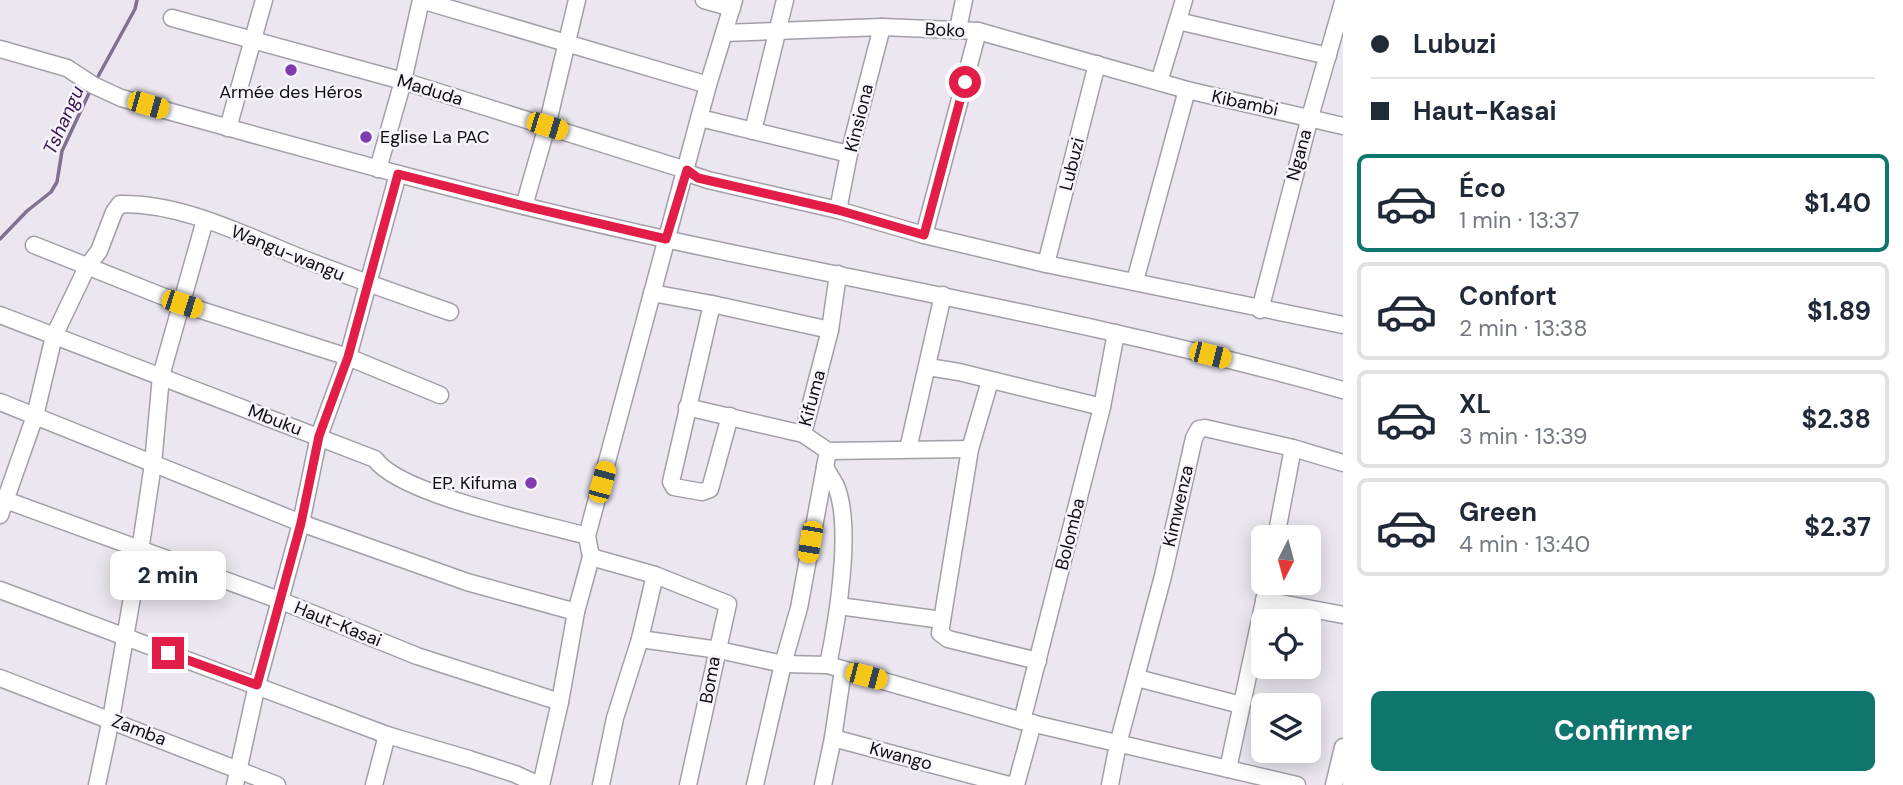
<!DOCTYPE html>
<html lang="fr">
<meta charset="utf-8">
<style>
body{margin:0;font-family:"DM Sans",sans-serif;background:#f2f2f3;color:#1f2937;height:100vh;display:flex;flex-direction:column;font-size:26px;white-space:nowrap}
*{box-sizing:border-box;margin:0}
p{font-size:23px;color:#747a83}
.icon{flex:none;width:38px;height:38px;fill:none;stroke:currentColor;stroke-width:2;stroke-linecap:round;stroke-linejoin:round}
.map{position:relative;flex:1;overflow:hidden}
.details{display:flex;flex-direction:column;background:#fff;width:560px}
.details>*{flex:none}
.banner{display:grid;align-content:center;height:154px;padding:0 28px;background:#fff}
.needle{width:46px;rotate:186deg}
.fabs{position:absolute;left:1251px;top:525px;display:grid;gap:14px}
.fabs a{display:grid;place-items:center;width:70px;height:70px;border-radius:10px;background:#fff;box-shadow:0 4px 18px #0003;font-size:35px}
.end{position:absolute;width:32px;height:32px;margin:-16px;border:9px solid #e11d48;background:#fff;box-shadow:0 0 0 4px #fff}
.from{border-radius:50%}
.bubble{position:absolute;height:49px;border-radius:10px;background:#fff;box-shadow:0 4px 18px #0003;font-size:23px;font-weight:700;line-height:49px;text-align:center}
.car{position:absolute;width:21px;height:42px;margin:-21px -10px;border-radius:9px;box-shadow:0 0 5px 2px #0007;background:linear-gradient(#f5c518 24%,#345 0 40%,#f5c518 0 76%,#345 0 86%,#f5c518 0)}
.banner b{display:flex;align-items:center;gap:24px;height:66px;font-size:26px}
.banner b+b{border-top:2px solid #e0e1e3}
.banner i{width:18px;height:18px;background:#1f2937}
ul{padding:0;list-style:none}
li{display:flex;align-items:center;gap:21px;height:98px;margin:0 14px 10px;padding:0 14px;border:4px solid #e0e1e3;border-radius:10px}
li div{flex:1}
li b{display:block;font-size:26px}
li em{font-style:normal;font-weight:700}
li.current{border-color:#0f766e}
li>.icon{width:63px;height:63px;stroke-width:1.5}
.cta{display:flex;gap:14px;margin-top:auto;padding:14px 28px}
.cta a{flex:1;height:80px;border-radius:10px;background:#0f766e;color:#fff;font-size:28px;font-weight:700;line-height:80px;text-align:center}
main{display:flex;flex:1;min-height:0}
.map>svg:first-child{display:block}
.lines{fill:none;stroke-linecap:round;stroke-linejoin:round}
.stream{stroke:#817090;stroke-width:3.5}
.minor-casing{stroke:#a39fa8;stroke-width:19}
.minor{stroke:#fff;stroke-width:16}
.route{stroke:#e11d48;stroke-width:9}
.poi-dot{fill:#7f3baf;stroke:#f8f4fd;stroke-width:2.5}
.labels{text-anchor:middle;stroke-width:5;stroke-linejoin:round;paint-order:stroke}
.street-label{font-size:18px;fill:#0e0d0f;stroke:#f8f4fd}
.poi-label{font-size:18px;fill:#0e0d0f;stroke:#f8f4fd}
.water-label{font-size:19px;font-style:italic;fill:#38174e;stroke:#f8f4fd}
</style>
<main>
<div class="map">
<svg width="1343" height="785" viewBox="0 0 1343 785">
<rect width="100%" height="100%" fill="#ebe6ef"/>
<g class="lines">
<g class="stream">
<polyline points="95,82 135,9 137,0"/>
<polyline points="0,239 27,211 51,192 57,182 62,151 91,89"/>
</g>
<defs>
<g id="minor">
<polyline points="421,0 708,85"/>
<polyline points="704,0 732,8"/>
<polyline points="172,18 403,81 686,170 690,174 708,180 838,210 924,235 1046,264 1343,325"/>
<polyline points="1178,21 1328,56"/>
<polyline points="958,29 964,0"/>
<polyline points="724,33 882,27 978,31 1187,90 1343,126"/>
<path d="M0,49L67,68L93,85L121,98C302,148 482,199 665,239C892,288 1120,327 1343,390"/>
<polyline points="1159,82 1184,0"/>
<polyline points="700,118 849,154"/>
<polyline points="228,128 264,0"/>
<polyline points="753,131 785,0"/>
<polyline points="378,169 403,81 421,0"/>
<polyline points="524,206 547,126 577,0"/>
<polyline points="838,210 849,154 882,27"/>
<polyline points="924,235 978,31"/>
<polyline points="34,245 182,304 348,357 440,395"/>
<polyline points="1046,264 1097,64"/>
<polyline points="1135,281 1187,90"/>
<polyline points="652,293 712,304 830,330"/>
<polyline points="712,304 671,482 674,487 702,492 710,489 730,416"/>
<polyline points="1260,310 1310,117 1343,2"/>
<path d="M0,315L375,459C400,495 541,523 587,536"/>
<polyline points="928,367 959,372 1102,407"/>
<polyline points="990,381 970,449 940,633 948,639 1038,661"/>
<polyline points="0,402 301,523 467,582 576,612"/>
<polyline points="687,407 803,434 828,451 970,449"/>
<polyline points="803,434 830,330 838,274"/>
<polyline points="908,449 943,295"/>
<path d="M825,467C828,473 833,480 836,486C853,527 837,622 828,665"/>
<polyline points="0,498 279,600 417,656 560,702"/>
<path d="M0,515L35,416L54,336L87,267L99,251L114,212L120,204C184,203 246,236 304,259C352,278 401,295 450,312"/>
<polyline points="1276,537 1293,448"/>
<polyline points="591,557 655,575 728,604 688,785"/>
<polyline points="0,590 387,735 469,759 515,774 539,785"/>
<polyline points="1264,600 1343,615"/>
<polyline points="839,606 942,620"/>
<polyline points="640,639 719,650 783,664 828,665 1022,721 1297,785"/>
<polyline points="0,678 277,785"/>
<polyline points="1137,678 1241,705"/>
<polyline points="1022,721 1102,407 1116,333"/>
<polyline points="833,738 1009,785"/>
<polyline points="1228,769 1268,583"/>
<polyline points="97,785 111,719 140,551 153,464 161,376 205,220"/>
<polyline points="235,785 257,685 301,523 319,436 348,357 398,174"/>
<polyline points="374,785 387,735"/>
<polyline points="541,785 560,702 576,612 591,557 587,536 708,85 734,0"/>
<polyline points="601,785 615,718 640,639 655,575"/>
<polyline points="755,785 783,664 799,608 828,451"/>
<polyline points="823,785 833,738 843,670"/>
<polyline points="1016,785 1033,723"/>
<polyline points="1110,785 1118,744 1163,576 1194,438 1199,429 1205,428 1293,448 1343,463"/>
<polyline points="1334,785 1343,747"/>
</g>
</defs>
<use href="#minor" class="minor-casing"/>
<use href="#minor" class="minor"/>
</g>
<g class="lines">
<polyline class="route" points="168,653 257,685 301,523 319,436 348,357 398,174 524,206 666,239 687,170 698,178 838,210 924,235 965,82"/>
</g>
<g class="poi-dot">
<circle cx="291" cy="70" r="7"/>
<circle cx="366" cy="137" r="7"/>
<circle cx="531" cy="483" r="7"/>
</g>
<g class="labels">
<g class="street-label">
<text transform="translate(945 30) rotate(3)" y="6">Boko</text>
<text transform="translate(430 90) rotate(17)" y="6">Maduda</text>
<text transform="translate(1245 103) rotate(12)" y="6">Kibambi</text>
<text transform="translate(859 118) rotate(-76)" y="6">Kinsiona</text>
<text transform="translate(1299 155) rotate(-75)" y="6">Ngana</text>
<text transform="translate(1072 164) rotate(-76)" y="6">Lubuzi</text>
<text transform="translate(288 253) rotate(22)" y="6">Wangu-wangu</text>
<text transform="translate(812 398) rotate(-75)" y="6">Kifuma</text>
<text transform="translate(275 420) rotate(21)" y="6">Mbuku</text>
<text transform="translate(1178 506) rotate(-77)" y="6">Kimwenza</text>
<text transform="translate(1070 534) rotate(-76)" y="6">Bolomba</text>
<text transform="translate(338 624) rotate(22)" y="6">Haut-Kasai</text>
<text transform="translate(710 680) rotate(-80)" y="6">Boma</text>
<text transform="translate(139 730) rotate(21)" y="6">Zamba</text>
<text transform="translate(901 756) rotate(15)" y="6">Kwango</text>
</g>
<g class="poi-label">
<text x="291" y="98">Armée des Héros</text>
<text x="380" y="143" text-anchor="start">Eglise La PAC</text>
<text x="517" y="489" text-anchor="end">EP. Kifuma</text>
</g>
<g class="water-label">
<text transform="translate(63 120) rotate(-66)" y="7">Tshangu</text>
</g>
</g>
</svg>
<div class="fabs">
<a><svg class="needle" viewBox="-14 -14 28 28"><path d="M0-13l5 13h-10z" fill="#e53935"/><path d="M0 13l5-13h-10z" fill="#747a83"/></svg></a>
<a><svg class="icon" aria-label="locate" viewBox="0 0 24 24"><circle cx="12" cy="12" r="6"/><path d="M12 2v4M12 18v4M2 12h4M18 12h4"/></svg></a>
<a><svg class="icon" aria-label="layers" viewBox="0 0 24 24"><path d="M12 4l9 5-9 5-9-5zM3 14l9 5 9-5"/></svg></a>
</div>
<i class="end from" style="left:965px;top:82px"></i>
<i class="end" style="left:168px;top:653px"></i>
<div class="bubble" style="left:110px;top:551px;width:116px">2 min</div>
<i class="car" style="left:148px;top:105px;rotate:106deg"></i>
<i class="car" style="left:547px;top:126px;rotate:107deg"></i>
<i class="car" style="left:182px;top:304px;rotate:108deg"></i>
<i class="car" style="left:1210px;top:355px;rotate:104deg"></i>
<i class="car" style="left:602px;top:482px;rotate:15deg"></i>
<i class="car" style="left:810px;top:542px;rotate:190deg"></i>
<i class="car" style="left:866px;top:676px;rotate:105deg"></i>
</div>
<section class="details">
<div class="banner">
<b><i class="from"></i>Lubuzi</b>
<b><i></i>Haut-Kasai</b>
</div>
<ul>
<li class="current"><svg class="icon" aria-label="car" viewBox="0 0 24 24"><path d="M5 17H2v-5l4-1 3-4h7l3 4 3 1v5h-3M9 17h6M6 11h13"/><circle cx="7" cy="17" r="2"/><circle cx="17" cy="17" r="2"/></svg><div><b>Éco</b><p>1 min · 13:37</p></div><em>$1.40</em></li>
<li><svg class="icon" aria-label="car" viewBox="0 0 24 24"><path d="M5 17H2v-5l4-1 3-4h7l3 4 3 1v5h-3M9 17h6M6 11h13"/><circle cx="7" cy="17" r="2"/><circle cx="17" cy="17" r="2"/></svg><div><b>Confort</b><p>2 min · 13:38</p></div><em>$1.89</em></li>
<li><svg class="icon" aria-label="car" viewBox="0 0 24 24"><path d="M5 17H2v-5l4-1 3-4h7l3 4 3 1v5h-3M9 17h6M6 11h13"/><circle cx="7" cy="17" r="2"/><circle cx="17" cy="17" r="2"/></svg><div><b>XL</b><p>3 min · 13:39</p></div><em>$2.38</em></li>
<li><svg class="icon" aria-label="car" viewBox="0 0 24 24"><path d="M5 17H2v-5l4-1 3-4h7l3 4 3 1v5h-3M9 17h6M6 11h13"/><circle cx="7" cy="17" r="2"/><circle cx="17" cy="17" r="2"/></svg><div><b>Green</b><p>4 min · 13:40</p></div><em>$2.37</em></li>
</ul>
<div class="cta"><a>Confirmer</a></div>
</section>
</main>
